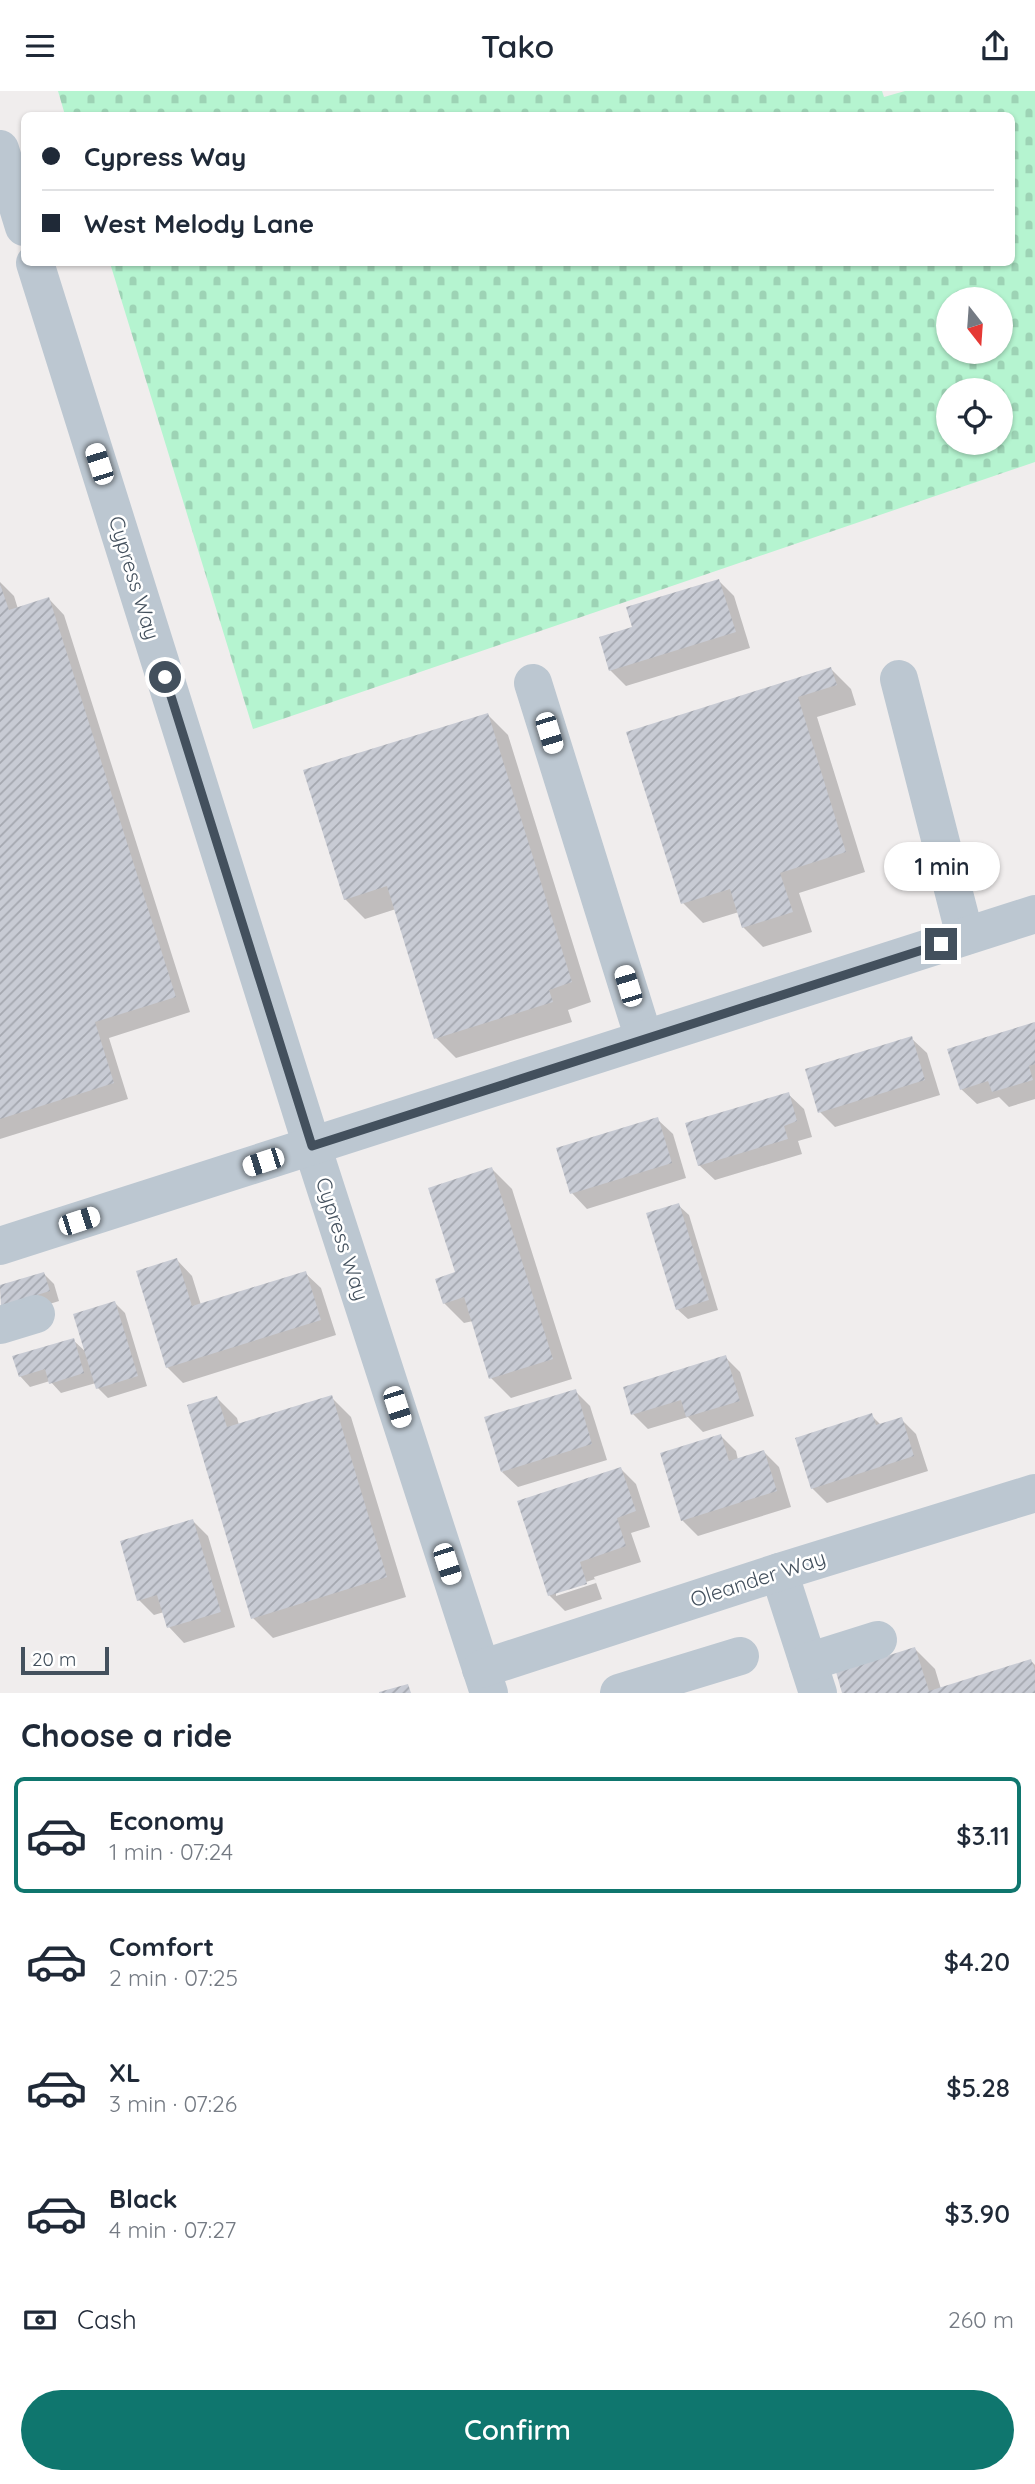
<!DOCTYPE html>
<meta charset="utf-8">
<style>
body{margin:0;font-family:Quicksand,sans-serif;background:#f2f2f3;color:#1f2937;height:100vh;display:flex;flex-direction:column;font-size:26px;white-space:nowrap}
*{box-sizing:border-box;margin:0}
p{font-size:23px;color:#747a83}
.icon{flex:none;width:38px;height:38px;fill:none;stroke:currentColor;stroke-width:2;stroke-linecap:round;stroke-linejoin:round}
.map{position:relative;height:1602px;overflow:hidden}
.drawer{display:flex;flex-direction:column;background:#fff;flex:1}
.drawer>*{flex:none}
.guide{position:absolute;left:21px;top:21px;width:994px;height:154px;border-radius:10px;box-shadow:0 2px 5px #0004;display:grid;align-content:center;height:154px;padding:0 21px;background:#fff}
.needle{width:46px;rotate:163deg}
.controls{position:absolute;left:936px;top:196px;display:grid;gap:14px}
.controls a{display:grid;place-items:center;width:77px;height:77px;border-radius:50%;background:#fff;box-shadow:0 2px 5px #0004;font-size:35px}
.scale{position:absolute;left:21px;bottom:18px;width:88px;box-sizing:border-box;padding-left:7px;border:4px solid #43505d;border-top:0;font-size:19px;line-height:24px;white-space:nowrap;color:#43505d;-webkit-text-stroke:5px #fff;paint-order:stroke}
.end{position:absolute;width:32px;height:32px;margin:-16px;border:9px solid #43505d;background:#fff;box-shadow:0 0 0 4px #fff}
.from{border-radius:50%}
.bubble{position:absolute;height:49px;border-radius:24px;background:#fff;box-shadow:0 2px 5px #0004;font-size:23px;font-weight:600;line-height:49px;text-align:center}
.car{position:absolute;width:21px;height:42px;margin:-21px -10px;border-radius:9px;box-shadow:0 0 5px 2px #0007;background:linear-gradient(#fff 24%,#345 0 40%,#fff 0 76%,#345 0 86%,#fff 0)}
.guide b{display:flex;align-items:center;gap:24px;height:66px;font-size:26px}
.guide b+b{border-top:2px solid #e0e1e3}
.guide i{width:18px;height:18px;background:#1f2937}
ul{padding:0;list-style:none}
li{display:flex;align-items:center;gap:21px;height:116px;margin:0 14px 10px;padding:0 7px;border:4px solid transparent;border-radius:10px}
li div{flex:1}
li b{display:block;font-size:26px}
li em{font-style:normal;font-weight:600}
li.active{border-color:#0f766e}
li>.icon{width:63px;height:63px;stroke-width:1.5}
h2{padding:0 21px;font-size:32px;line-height:84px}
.pay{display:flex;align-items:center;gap:18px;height:77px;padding:0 21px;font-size:26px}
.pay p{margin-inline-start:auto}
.button{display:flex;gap:14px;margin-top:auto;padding:14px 21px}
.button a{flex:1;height:80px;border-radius:42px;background:#0f766e;color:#fff;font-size:28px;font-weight:600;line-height:80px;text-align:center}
header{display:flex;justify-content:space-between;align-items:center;height:91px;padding:0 21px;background:#fff;font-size:32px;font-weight:600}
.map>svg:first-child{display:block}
.cemetery{fill:url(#cemetery-stones);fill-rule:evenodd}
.shadow{fill:#0003;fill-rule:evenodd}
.building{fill:url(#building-hatch)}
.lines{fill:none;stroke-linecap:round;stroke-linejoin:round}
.minor{stroke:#bcc7d1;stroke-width:38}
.route{stroke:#43505d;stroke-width:9}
.labels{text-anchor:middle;stroke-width:5;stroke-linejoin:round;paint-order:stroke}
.street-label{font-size:21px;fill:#43505d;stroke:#fff}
</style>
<header><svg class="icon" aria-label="menu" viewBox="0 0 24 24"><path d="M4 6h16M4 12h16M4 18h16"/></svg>Tako<svg class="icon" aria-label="share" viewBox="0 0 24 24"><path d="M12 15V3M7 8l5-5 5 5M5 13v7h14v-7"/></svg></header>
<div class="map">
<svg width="1035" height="1602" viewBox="0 0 1035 1602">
<defs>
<pattern id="cemetery-stones" width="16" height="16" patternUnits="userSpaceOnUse" patternTransform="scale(1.75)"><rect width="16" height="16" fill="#b5f4d0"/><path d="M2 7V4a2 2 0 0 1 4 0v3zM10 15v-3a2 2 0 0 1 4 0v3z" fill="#9dd3b5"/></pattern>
<pattern id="building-hatch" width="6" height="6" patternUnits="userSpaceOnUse" patternTransform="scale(1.75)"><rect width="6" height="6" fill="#c8cbd4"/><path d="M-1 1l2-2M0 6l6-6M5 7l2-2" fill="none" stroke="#a4a7af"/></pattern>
</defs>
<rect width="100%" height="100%" fill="#f0eded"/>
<path class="cemetery" d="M58,0H882L884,6L905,0H1035V371L253,638L110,172H1012V24H65ZM948,208H1001V261H948ZM948,299H1001V352H948Z"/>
<g class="shadow">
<polygon points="719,490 734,505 750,557 626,595 610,579 635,537"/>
<polygon points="0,491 14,505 18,518 49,508 64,524 190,921 109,947 128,1008 0,1048"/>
<polygon points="831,578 851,598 856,614 817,626 865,781 799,802 812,841 763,856 743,836 739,821 703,832 683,812 629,642"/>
<polygon points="488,624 508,644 591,911 568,919 572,931 456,967 436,947 396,818 365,828 345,808"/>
<polygon points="1035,933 1035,1008 1009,1016 999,1006 977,1013 961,998"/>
<polygon points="911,947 927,962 940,1004 835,1036 820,1021"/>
<polygon points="788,1003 804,1018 812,1046 798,1050 802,1063 715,1089 699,1074"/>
<polygon points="657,1028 673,1043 686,1087 587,1118 572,1102"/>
<polygon points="492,1078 512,1098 572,1288 511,1307 491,1287 473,1230 464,1232 444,1212"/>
<polygon points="678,1114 689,1124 718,1219 688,1228 677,1218"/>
<polygon points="177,1169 192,1185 201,1214 305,1182 321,1197 336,1244 183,1292 167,1276"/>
<polygon points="44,1183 54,1193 59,1210 12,1225 2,1214 0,1196"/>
<polygon points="115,1212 125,1222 147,1295 108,1307 98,1297 96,1292 61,1302 50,1290 30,1296 20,1285 73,1249 88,1263"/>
<polygon points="725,1266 740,1281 754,1325 703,1341 688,1326 648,1338 633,1323"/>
<polygon points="575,1300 590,1315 607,1369 518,1396 502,1381"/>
<polygon points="331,1306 351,1326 406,1506 273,1547 253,1527 217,1307 237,1327 239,1334"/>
<polygon points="871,1324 881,1334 901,1328 916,1343 928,1380 827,1412 812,1397"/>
<polygon points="721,1345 736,1360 738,1369 764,1361 779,1376 791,1416 698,1445 682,1429"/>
<path d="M621,1378L636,1393L650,1436L631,1442L641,1471L594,1486L602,1508L565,1520L549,1504ZM595,1488L596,1492L556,1505V1501Z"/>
<polygon points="193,1430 208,1445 235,1536 184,1552 169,1536 164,1521 154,1524 139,1509"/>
<polygon points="915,1558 935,1578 941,1598 1031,1570 1035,1574 1035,1602 844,1602"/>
</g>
<g class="building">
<polygon points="719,488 736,541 609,580 599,546 632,536 626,516"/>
<polygon points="0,493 9,519 49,506 176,906 95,931 114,992 0,1028"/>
<polygon points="831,576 837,594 798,606 846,761 780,782 793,821 742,837 730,798 681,813 626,641"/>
<polygon points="488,622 572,891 549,899 553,911 434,948 387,795 344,809 303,679"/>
<polygon points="1035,931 1035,973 1029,975 1033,989 992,1001 988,990 960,999 947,958"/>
<polygon points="912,945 925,989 818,1022 805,978"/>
<polygon points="789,1001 797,1030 784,1035 788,1048 698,1075 685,1032"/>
<polygon points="658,1026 672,1072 570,1103 556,1057"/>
<polygon points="492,1076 553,1268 489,1288 464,1206 443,1213 435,1188 455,1181 428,1097"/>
<polygon points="679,1112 709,1209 676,1219 646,1122"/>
<polygon points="177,1167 192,1215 306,1180 321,1229 166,1277 136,1180"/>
<polygon points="44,1181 50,1200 1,1215 0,1194"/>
<polygon points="115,1210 138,1285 96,1298 73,1223"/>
<polygon points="74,1247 84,1282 49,1293 45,1278 19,1286 12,1265"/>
<polygon points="726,1264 740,1310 686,1326 681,1309 631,1324 623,1296"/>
<polygon points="576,1298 592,1353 501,1381 484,1326"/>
<polygon points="332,1304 387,1486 251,1528 187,1314 217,1305 227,1336"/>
<polygon points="872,1322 876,1334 902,1326 914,1365 811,1398 795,1347"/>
<polygon points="721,1343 729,1370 764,1359 777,1400 681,1430 660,1362"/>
<polygon points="621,1376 636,1420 617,1427 626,1455 580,1471 587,1493 548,1505 517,1410"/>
<polygon points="193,1428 221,1521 167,1537 157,1504 137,1510 120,1450"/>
<polygon points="915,1556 929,1600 1031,1568 1035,1579 1035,1602 842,1602 836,1581"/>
<polygon points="408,1593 411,1602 379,1602 379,1601"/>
</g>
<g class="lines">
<g class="minor">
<polyline points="0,58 24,136"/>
<polyline points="35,172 312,1055 489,1602"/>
<polyline points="899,588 965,845"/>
<polyline points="533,592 644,948"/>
<polyline points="0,1155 1035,823"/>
<polyline points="0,1234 36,1223"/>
<polyline points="779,1481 818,1602"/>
<polyline points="808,1571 878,1549"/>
<polyline points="481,1578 779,1481 1035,1402"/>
<polyline points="619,1602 740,1565"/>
</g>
</g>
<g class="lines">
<polyline class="route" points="165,586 312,1055 941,853"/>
</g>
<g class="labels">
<g class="street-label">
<text transform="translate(134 487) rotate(73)" y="7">Cypress Way</text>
<text transform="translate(342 1148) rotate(72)" y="7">Cypress Way</text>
<text transform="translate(758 1488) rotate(-18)" y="7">Oleander Way</text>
</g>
</g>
</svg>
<div class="controls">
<a><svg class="needle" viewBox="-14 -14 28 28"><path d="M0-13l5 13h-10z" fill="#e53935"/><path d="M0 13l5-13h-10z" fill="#747a83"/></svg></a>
<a><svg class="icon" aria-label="locate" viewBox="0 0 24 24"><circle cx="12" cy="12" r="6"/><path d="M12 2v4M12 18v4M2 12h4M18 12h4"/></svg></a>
</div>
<div class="scale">20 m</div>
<i class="end from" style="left:165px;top:586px"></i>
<i class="end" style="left:941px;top:853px"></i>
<div class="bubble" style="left:884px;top:751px;width:116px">1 min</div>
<i class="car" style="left:99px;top:373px;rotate:342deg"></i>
<i class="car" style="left:549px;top:642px;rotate:163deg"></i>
<i class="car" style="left:628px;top:895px;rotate:343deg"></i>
<i class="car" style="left:263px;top:1071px;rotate:252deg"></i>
<i class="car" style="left:79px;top:1130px;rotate:72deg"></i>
<i class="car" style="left:397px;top:1316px;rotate:162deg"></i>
<i class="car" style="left:447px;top:1473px;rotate:162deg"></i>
<div class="guide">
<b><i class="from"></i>Cypress Way</b>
<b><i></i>West Melody Lane</b>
</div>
</div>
<section class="drawer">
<h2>Choose a ride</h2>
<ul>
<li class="active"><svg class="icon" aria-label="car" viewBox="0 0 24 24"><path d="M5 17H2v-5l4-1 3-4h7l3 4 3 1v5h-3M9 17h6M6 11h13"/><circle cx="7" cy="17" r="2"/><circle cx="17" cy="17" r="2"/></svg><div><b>Economy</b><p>1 min · 07:24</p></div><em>$3.11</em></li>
<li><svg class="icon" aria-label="car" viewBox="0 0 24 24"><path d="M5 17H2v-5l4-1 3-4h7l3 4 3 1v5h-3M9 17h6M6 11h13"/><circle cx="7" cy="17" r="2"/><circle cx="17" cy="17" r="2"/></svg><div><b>Comfort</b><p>2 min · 07:25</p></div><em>$4.20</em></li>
<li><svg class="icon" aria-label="car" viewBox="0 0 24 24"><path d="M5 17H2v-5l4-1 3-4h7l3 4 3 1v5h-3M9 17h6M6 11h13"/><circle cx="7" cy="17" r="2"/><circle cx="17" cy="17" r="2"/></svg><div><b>XL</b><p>3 min · 07:26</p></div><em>$5.28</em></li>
<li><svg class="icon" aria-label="car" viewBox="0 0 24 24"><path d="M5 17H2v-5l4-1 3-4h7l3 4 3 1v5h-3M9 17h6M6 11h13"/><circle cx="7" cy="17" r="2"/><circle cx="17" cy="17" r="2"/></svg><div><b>Black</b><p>4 min · 07:27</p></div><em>$3.90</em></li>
</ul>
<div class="pay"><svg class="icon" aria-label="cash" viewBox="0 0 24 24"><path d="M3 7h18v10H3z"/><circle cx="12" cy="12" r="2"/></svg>Cash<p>260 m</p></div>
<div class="button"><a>Confirm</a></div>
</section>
